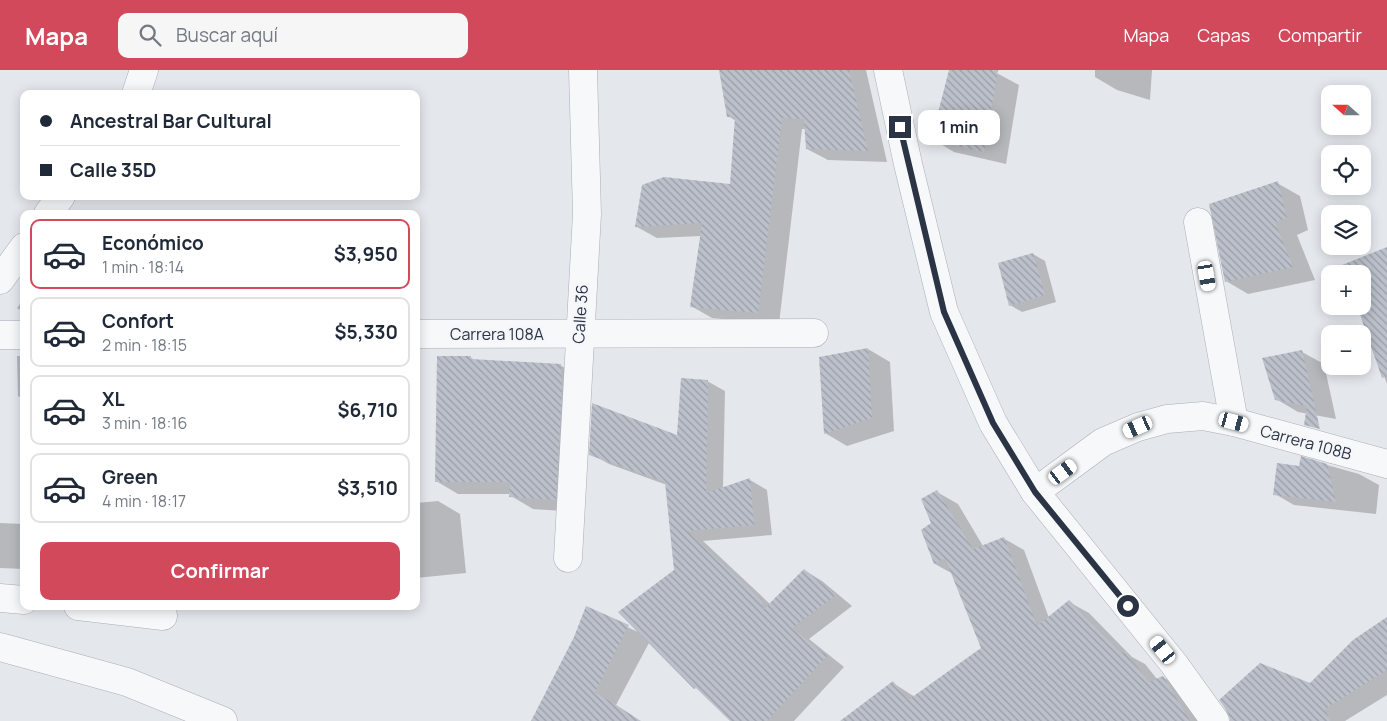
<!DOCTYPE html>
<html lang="es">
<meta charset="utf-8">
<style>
body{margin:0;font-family:Manrope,sans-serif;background:#f6f6f7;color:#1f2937;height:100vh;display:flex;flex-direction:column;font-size:19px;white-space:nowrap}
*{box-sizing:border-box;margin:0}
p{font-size:16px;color:#747a83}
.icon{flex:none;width:28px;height:28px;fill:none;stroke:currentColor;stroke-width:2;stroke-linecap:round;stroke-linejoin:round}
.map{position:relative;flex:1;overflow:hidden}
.panel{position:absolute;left:20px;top:140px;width:400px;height:400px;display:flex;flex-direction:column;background:#fff;border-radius:10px;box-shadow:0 2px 12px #0003}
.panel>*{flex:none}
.banner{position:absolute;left:20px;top:20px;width:400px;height:110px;border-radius:10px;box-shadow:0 2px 12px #0003;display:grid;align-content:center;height:110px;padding:0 20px;background:#fff}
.needle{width:32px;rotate:291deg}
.fabs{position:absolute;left:1321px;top:15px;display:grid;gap:10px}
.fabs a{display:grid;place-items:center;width:50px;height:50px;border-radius:10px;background:#fff;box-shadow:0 2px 12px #0003;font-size:25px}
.end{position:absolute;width:22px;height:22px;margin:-11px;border:6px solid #2b3445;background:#fff;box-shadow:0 0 0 2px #fff}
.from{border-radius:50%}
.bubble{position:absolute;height:35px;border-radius:10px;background:#fff;box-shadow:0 2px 12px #0003;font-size:16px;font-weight:700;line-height:35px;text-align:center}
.car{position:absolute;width:15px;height:30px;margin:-15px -8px;border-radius:6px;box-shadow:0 0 4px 1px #0007;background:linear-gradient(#fff 24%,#345 0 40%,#fff 0 76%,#345 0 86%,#fff 0)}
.banner b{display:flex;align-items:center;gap:18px;height:48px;font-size:19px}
.banner b+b{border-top:1px solid #e0e1e3}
.banner i{width:12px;height:12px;background:#1f2937}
ul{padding:9px 0 0;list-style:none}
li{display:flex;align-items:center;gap:15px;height:70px;margin:0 10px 8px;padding:0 10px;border:2px solid #e0e1e3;border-radius:10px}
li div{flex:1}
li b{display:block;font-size:19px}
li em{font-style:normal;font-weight:700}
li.on{border-color:#d1495b}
li>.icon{width:45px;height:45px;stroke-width:1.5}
.action{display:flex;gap:10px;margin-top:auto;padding:10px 20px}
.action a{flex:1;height:58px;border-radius:10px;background:#d1495b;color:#fff;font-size:20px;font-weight:700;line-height:58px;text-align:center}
header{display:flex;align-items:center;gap:30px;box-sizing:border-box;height:70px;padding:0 25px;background:#d1495b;color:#fff}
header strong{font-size:24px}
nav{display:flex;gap:28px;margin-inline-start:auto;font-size:18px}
.search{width:350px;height:45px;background:#f6f6f7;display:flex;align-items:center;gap:12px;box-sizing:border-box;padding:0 18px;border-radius:10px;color:#747a83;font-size:19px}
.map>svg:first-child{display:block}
.shadow{fill:#0003}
.building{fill:url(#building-back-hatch)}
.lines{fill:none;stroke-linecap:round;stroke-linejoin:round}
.minor-casing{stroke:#a9aeb7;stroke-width:29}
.minor{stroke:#f7f8fa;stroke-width:28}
.route{stroke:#2b3445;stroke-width:6}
.labels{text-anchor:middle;stroke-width:4.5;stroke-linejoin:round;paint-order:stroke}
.street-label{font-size:16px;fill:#2b3445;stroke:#f4f6f9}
</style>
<header>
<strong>Mapa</strong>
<div class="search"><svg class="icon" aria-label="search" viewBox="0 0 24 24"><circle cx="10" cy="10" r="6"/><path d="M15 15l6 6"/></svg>Buscar aquí</div>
<nav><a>Mapa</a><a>Capas</a><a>Compartir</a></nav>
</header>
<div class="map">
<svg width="1387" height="651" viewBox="0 0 1387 651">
<defs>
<pattern id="building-back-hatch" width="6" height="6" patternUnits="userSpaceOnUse" patternTransform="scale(1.25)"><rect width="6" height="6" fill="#bbc0ca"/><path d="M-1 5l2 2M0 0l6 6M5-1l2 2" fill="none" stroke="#989da6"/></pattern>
</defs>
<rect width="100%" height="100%" fill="#e4e7ec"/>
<g class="shadow">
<polygon points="720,0 866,0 887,92 828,90 807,79 806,59 802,59 779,254 712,248 691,236 701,166 657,168 637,157 731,116 736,51 728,46"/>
<polygon points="950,0 991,0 1019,15 1006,94 954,82 932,69"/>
<polygon points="1095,0 1152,0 1150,30 1117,20 1095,7"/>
<polygon points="1277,113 1300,126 1308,160 1297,165 1315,210 1248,224 1226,211"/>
<polygon points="1387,178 1387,314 1358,236 1362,236"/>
<polygon points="1033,184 1045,191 1056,232 1022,242 1010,235"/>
<polygon points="24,229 24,242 17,238"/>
<polygon points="868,279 890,292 894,361 847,376 825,363"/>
<polygon points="1302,282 1324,294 1336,349 1298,342 1276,329"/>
<polygon points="17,286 24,286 24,330 18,326"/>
<polygon points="470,287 476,291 560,295 582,308 577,442 533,439 511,426 511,424 458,424 436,411"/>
<polygon points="707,311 725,321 723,418 750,410 767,420 772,465 703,471 770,534 804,500 822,511 852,536 809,569 844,597 794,651 732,651 650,571 616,635 633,646 629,651 532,651 576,567 587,538 640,563 676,500 667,415 609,394 591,384 678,367"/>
<polygon points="1302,388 1359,404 1379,415 1376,444 1294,435 1275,424 1300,398"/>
<polygon points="937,422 958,434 983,476 1003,468 1024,480 1049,548 1069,532 1089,543 1132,587 1145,594 1157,609 1163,607 1183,619 1203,651 843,651 893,613 915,627 983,578 953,504 935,494 923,460 932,454"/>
<polygon points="438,431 460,444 466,503 416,508 416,433"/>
<polygon points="0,453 24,454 24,499 0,498"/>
<polygon points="1387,548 1387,625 1345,651 1231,651 1221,630 1310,615"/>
</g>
<g class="building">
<polygon points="719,0 849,0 868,81 806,79 804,49 782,48 758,243 690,237 702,153 635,157 642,115 664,107 730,114 735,47 727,47"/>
<polygon points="949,0 998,0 984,82 931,70"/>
<polygon points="1278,111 1287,148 1275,152 1293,197 1225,212 1209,134"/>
<polygon points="1387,177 1387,307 1382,308 1357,236 1362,236 1362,204 1345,204 1342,195"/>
<polygon points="1033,183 1045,225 1009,236 998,193"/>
<polygon points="868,278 872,348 824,364 819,287"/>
<polygon points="1302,280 1315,337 1320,359 1304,355 1307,336 1275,330 1262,288"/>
<polygon points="437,286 471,286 471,289 561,294 562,321 556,430 509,427 510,412 435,412"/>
<polygon points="681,308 708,310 706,423 750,408 754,455 687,461 762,530 763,540 804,499 836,525 792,558 827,586 767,651 730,651 696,618 694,619 618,542 674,500 665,412 589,385 592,333 677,365"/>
<polygon points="1301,386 1327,394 1336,432 1273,425 1277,393 1299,396"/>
<polygon points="937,420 973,479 1004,467 1037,556 1069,530 1122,583 1125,581 1149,612 1163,606 1190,651 840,651 893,611 908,630 981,578 945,488 934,494 921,460 931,453 921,429"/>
<polygon points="586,536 629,555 595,622 641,651 531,651 574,567"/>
<polygon points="1387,547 1387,600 1325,639 1330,651 1230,651 1228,642 1219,630 1260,593 1310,613 1353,570"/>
</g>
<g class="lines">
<defs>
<g id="minor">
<polyline points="888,0 908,94 944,242 993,353 1035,422 1174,594 1215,651"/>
<polyline points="136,24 144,0"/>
<polyline points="48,144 61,126"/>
<polyline points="1198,152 1234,352"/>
<polyline points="0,210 24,177"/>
<polyline points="416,264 814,263"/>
<polyline points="0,265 24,265"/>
<polyline points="1035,422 1103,372 1138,357 1167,349 1203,346 1234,352 1387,394"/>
<polyline points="568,488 587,144 583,0"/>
<polyline points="0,528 24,530"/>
<polyline points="78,536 163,546"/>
<polyline points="0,577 127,612 223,651"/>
</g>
</defs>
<use href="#minor" class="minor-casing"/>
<use href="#minor" class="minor"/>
</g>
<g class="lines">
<polyline class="route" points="900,57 944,242 993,353 1035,422 1128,536"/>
</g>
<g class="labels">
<g class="street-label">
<text transform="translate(580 244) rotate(-86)" y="6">Calle 36</text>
<text x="497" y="270">Carrera 108A</text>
<text transform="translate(1306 372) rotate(15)" y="6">Carrera 108B</text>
</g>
</g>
</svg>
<div class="fabs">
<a><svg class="needle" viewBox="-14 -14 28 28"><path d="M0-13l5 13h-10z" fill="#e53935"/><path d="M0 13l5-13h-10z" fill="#747a83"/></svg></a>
<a><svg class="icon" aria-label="locate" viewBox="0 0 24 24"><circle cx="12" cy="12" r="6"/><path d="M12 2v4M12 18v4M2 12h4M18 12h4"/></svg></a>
<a><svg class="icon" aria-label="layers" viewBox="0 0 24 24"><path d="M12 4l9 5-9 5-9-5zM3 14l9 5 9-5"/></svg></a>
<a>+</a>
<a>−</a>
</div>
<i class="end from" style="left:1128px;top:536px"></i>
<i class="end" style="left:900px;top:57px"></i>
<div class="bubble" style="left:918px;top:40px;width:82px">1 min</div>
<i class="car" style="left:1207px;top:206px;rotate:170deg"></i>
<i class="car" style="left:1234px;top:352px;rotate:105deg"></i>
<i class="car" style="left:1138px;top:357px;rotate:246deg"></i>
<i class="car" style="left:1063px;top:402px;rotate:54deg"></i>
<i class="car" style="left:1163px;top:580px;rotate:321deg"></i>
<div class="banner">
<b><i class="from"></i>Ancestral Bar Cultural</b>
<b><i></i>Calle 35D</b>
</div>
<section class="panel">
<ul>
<li class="on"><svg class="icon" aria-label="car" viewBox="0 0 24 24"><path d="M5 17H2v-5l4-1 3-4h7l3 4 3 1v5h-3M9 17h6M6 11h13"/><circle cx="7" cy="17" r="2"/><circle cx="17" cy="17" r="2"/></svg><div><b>Económico</b><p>1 min · 18:14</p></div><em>$3,950</em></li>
<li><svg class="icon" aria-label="car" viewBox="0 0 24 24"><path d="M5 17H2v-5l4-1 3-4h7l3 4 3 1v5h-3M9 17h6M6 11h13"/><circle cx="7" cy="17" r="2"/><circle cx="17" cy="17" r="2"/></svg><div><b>Confort</b><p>2 min · 18:15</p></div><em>$5,330</em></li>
<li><svg class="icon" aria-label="car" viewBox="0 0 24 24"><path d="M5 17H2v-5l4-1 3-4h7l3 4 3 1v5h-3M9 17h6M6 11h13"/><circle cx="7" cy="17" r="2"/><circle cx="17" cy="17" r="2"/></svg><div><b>XL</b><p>3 min · 18:16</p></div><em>$6,710</em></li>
<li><svg class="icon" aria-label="car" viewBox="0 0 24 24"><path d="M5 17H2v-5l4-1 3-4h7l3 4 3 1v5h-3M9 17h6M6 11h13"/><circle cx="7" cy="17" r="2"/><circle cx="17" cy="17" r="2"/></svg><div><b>Green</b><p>4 min · 18:17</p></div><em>$3,510</em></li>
</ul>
<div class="action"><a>Confirmar</a></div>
</section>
</div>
